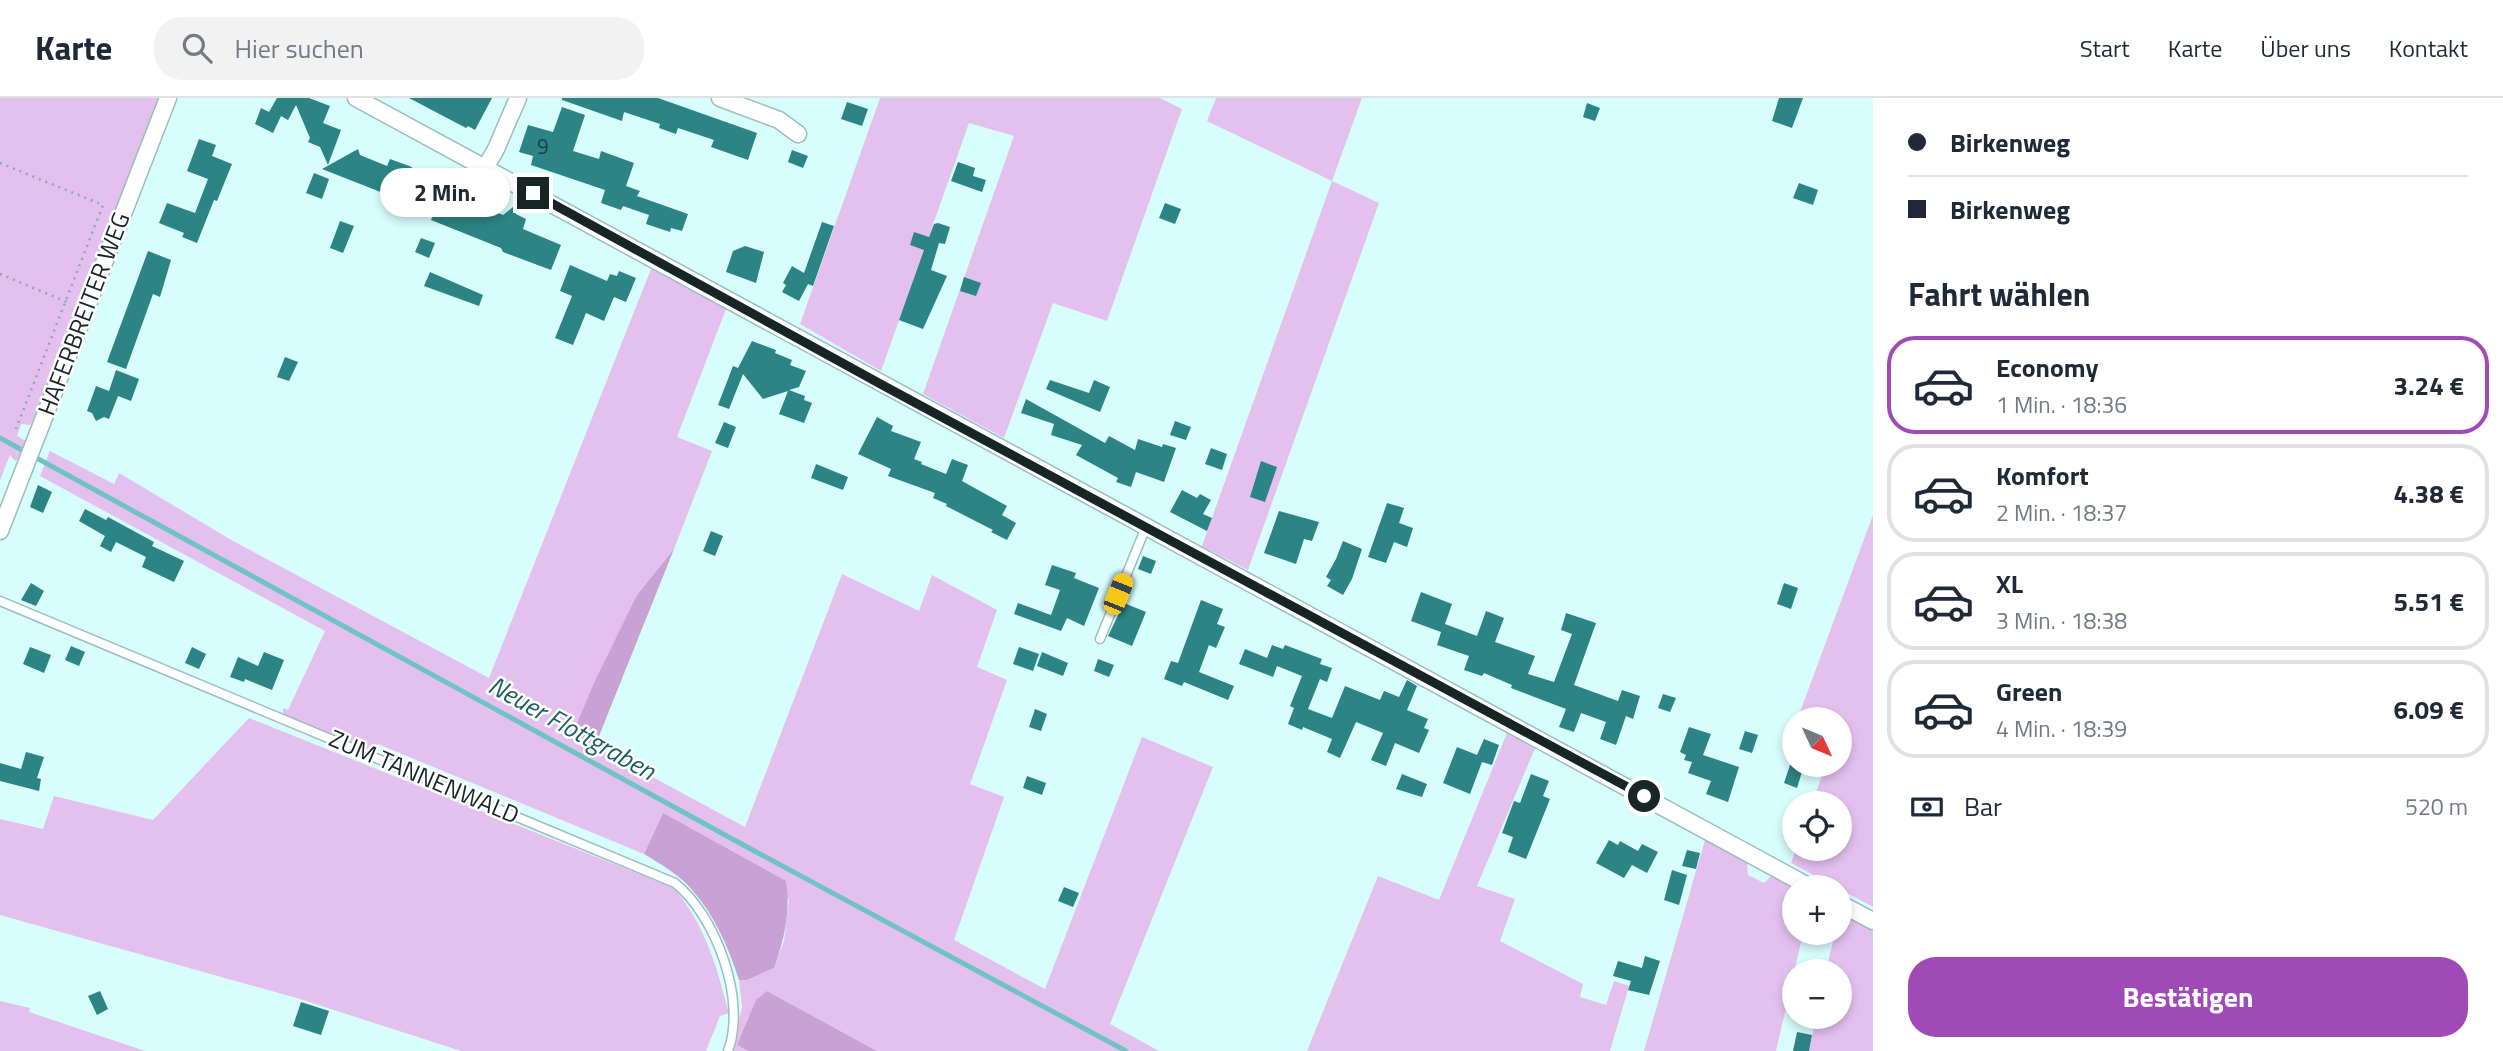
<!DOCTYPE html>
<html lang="de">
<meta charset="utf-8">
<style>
body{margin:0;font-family:"Titillium Web",sans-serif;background:#f2f2f3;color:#1f2937;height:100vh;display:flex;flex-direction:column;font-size:26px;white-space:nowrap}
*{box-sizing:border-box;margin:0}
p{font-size:23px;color:#747a83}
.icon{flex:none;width:38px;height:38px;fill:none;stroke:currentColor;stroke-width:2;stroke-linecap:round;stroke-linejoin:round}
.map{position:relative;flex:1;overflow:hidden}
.sheet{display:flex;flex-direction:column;background:#fff;width:630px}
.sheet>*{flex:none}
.top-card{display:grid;align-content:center;height:154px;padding:0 35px;background:#fff}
.needle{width:46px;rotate:134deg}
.tools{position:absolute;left:1782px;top:609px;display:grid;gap:14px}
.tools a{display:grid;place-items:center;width:70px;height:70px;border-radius:50%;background:#fff;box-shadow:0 4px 10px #0003;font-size:35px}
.end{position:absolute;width:32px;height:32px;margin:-16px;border:9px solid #172525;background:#fff;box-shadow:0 0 0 4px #fff}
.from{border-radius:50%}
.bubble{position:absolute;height:49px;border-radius:24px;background:#fff;box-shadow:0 4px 10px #0003;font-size:23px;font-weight:700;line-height:49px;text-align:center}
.car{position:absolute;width:21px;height:42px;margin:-21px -10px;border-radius:9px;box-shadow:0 0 5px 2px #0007;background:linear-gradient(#f5c518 24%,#345 0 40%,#f5c518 0 76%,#345 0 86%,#f5c518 0)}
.top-card b{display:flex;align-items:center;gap:24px;height:66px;font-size:26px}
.top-card b+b{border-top:2px solid #e0e1e3}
.top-card i{width:18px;height:18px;background:#1f2937}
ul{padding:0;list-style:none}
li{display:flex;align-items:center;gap:21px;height:98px;margin:0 14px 10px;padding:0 21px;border:4px solid #e0e1e3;border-radius:28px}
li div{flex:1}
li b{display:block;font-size:26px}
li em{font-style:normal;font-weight:700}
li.active{border-color:#9f4ab7}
li>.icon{width:63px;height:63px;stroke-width:1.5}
h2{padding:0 35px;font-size:32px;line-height:84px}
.pay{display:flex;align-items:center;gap:18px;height:77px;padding:0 35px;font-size:26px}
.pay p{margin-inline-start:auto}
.action{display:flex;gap:14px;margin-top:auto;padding:14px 35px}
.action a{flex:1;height:80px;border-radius:28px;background:#9f4ab7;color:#fff;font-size:28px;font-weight:700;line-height:80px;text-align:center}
header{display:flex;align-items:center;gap:42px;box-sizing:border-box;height:98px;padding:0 35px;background:#fff;border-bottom:2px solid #e0e1e3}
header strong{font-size:33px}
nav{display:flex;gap:38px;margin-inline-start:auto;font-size:24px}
.search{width:490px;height:63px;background:#f2f2f3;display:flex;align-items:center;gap:18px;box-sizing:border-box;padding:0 24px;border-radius:28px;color:#747a83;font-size:26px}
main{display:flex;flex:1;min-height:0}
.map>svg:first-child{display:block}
.green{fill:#e4c0ef}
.forest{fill:#c8a2d4}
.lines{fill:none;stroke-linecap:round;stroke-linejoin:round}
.stream{stroke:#70c3c3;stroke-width:5}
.building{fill:#2d8484}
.service-casing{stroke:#9abebd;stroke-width:11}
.minor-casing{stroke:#9abebd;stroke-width:19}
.path{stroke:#8eaaaa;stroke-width:2.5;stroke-dasharray:2 5;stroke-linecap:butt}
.service{stroke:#fff;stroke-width:8}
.minor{stroke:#fff;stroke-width:16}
.route{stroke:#172525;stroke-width:9}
.labels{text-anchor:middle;stroke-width:5;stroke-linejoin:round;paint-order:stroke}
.number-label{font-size:21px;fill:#1c3d3d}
.street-label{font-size:24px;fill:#172525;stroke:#fff}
.water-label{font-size:26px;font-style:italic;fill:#1b6060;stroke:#fff}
</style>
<header>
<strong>Karte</strong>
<div class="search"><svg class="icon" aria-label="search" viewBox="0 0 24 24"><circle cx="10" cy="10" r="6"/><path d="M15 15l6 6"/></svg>Hier suchen</div>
<nav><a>Start</a><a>Karte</a><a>Über uns</a><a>Kontakt</a></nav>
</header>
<main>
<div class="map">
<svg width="1873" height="953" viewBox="0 0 1873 953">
<rect width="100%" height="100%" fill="#d8fdfd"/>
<g class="green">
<polygon points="0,0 164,0 34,325 29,327 21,326 17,338 26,343 20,359 15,363 10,357 0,382"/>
<polygon points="880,0 1160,0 1182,11 1107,223 1053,205 1004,340 923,296 1014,38 969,25 881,273 800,226"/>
<polygon points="1216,0 1362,0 1332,83 1379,105 1248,472 1202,448 1332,83 1207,23"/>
<polygon points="651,171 726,211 677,339 712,353 674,451 637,497 573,636 745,729 842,476 919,513 932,477 997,512 977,569 1007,582 970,686 1004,699 954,842 1045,891 1142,639 1213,669 1110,926 1159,953 877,953 767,893 737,947 748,953 732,953 742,909 739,882 747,882 774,870 784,843 789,802 663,715 644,756 378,646 370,652 287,619 283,615 283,610 288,612 325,533 40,378 50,353 114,386 119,375 233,443 489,580"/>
<polygon points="1873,417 1873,809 1791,765 1796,751 1839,751 1839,705 1812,705 1826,667 1839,667 1839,621 1818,621 1800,614"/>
<path d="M249,620L674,790C706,829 716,867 729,915L720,918L706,953H461L300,901L0,817V721L43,731L54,698L153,722Z"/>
<polygon points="1507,635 1535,650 1477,788 1515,801 1500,843 1583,886 1580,899 1606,907 1614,883 1629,888 1610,953 1307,953 1378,778 1439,802"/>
<polygon points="1705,742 1747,764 1748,777 1764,785 1771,778 1794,790 1794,835 1803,835 1776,953 1644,953"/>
<polygon points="1839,815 1873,833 1873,953 1809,953 1816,919 1839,919 1839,873 1826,873 1835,835 1839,835"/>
<polygon points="0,903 30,910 29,914 145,953 0,953"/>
</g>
<g class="forest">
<polygon points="674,451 595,648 573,635 594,585 637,497"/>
<path d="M663,715L786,783C791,814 784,842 774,870L747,882H739C729,851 715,818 693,793C680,777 662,767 644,756Z"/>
<polygon points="767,893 877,953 748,953 737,947 756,902"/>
</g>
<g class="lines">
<polyline class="stream" points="0,340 736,743 1126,953"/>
</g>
<g class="building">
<polygon points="277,0 309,0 330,8 323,25 341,32 328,67 320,49 308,44 310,40 296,7 288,22 281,18 273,35 255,26 261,10 269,14"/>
<polygon points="409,0 492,0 475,32 468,28 466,30"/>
<polygon points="562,0 658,0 757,35 748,62 711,49 714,42 678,30 676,36 659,30 660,26 624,14 622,23 562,2"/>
<polygon points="1779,0 1803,0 1792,30 1772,23"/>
<polygon points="847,4 868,11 862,28 841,21"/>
<polygon points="1587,5 1600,10 1595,23 1583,19"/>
<polygon points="562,9 585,17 573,53 599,61 601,53 634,65 626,88 640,93 637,98 688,116 682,133 671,130 670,134 646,126 649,117 623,108 621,112 601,105 605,92 531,67 533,58 519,54 528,27 553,34"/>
<polygon points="199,41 216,47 212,58 232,66 217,103 214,102 197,145 182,139 184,135 159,125 167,105 195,115 208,81 187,73"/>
<polygon points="358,51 360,57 387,68 390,61 412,69 410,75 419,79 418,81 503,117 513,109 516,116 526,121 523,131 561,147 551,172 503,154 501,150 431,122 434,115 322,71"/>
<polygon points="792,52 808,58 803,70 788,64"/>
<polygon points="958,64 975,70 973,78 986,82 982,94 951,83"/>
<polygon points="314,75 329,81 322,101 306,95"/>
<polygon points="1799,85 1818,92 1813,107 1793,100"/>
<polygon points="1165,105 1181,111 1175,126 1159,120"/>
<polygon points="340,123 354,128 343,155 330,150"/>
<polygon points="822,124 834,128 813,188 808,186 799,203 782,194 786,187 783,185 792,168 804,175"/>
<polygon points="938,125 950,129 945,146 939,145 931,172 947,178 923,231 899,222 924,152 910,147 914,134 929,139 934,126"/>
<polygon points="421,140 435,145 429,160 415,154"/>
<polygon points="745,148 764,154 756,185 726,174 733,153"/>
<polygon points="148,153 171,162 160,199 153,196 126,271 107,264"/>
<polygon points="570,167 607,183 610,176 617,178 619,173 636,180 626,204 614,199 604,223 586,215 573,247 555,240 572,198 560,193"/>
<polygon points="430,174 483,197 479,208 424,188"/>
<polygon points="964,179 981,185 976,198 960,193"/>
<polygon points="752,243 776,252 775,255 792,262 790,267 806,273 799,289 789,292 805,298 804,302 812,305 804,325 779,316 788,293 763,301 743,276 729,311 718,307 733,268 738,270"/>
<polygon points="285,259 298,264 289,283 277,279"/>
<polygon points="116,272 139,281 131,303 118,298 109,321 104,319 96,323 92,315 87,313 96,288 109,293"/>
<polygon points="1050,282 1089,295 1094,282 1110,289 1100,314 1046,291"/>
<polygon points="1026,301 1105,345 1109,338 1135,352 1138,341 1162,349 1163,346 1176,350 1164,384 1136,374 1131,389 1116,384 1118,380 1076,357 1082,347 1051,337 1054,326 1021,315"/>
<polygon points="877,319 893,328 891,333 921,344 914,361 922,364 921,366 946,376 952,361 968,367 962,383 1007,408 1002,417 1016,425 1007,442 991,434 993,432 946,408 947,406 933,400 935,395 888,378 891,371 858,356"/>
<polygon points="1175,323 1191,329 1186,342 1170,337"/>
<polygon points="724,324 736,329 728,350 715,345"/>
<polygon points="1211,350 1227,356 1222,372 1205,366"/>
<polygon points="1261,363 1277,369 1265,404 1250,399"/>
<polygon points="816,366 848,379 843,392 811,380"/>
<polygon points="38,387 52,394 43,415 30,409"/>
<polygon points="1182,392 1197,400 1200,396 1211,402 1203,416 1212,420 1207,433 1170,414"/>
<polygon points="1387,405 1404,410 1399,425 1413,430 1407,449 1394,444 1386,465 1368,459"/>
<polygon points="85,411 106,422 108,419 154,444 152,448 184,463 174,484 142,469 146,459 116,444 111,454 100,448 105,438 79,423"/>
<polygon points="1279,413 1319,424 1312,443 1304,441 1296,466 1264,455"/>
<polygon points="711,433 723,438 715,458 703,453"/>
<polygon points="1343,443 1362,451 1352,481 1343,497 1327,488 1331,482 1326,479 1336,461"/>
<polygon points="1143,458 1156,463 1151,476 1138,471"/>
<polygon points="1052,467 1076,475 1074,480 1099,490 1084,528 1067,520 1061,533 1014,516 1018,505 1051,517 1060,492 1045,487"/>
<polygon points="31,485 44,493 36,508 21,502"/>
<polygon points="1784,485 1798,490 1791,511 1777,506"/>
<polygon points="1421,494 1452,506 1445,526 1477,538 1486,513 1504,520 1495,544 1535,558 1528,576 1554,584 1572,536 1561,532 1566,515 1596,525 1574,587 1618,603 1622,592 1640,598 1633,621 1626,618 1616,647 1600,641 1606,624 1581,615 1574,634 1559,629 1566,611 1511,590 1512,587 1484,575 1482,578 1464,572 1469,558 1437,547 1441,534 1411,523"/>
<polygon points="1201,502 1223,511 1217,526 1225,529 1216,550 1209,547 1199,574 1234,588 1228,602 1184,584 1182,588 1164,581 1171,563 1178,565"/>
<polygon points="1124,505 1146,514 1132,548 1108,538"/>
<polygon points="1272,547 1283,551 1285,547 1314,558 1322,561 1320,566 1332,570 1327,584 1320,581 1308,611 1332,620 1345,588 1380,602 1384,593 1399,599 1407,582 1417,588 1407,612 1428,621 1424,630 1429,632 1419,655 1395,645 1386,668 1371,662 1383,635 1356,624 1340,660 1327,654 1332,641 1303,629 1302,632 1288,626 1294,610 1290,608 1302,578 1277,568 1273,579 1239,566 1245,551 1267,560"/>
<polygon points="71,548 85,554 79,568 65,562"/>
<polygon points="30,549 51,557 44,575 23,566"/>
<polygon points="192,549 206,556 199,571 185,565"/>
<polygon points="1019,549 1039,556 1033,573 1013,566"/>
<polygon points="264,554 284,562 272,592 245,581 244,584 230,579 238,559 258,568"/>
<polygon points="1042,554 1068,565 1063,578 1037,568"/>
<polygon points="1098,561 1114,567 1109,579 1094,573"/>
<polygon points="1663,596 1676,600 1670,614 1658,610"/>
<polygon points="1035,611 1047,616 1041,633 1029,629"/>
<polygon points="1689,629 1711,636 1703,657 1739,669 1728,704 1706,696 1711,683 1688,675 1692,664 1684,662 1686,657 1680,654"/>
<polygon points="1745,633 1758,637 1752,655 1739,651"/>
<polygon points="1484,641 1499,647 1492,667 1482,664 1470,696 1443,685 1457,649 1477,657"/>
<polygon points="26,654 44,659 37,680 41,681 39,693 0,683 0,665 21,671"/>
<polygon points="1790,667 1804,667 1797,690 1784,685"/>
<polygon points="1402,676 1427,686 1422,699 1396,691"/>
<polygon points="1531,676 1549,683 1543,698 1550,701 1526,761 1508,754 1513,739 1502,735 1514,703 1520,705"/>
<polygon points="1027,678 1046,685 1042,697 1023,690"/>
<polygon points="1609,742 1618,747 1620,743 1638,753 1642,746 1658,754 1647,775 1632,767 1624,780 1596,765"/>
<polygon points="1687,752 1700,755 1696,771 1682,768"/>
<polygon points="1672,772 1687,777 1679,807 1664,802"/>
<polygon points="1064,789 1079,795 1073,809 1058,803"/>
<polygon points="1645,858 1660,863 1649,897 1628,892 1631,883 1613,878 1618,863 1642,870"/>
<polygon points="100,893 108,911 97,917 88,898"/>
<polygon points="301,904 329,913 321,937 293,928"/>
<polygon points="1797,934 1812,937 1809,953 1793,953"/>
</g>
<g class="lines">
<defs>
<g id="service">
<path d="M0,503L675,785C716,818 747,902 728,953"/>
<polyline points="1100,541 1146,429"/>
</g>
<g id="minor">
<polyline points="356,0 1810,789"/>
<polyline points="720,0 779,22 798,36"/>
<polyline points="485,70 496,51 518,0"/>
<polyline points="0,433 168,0"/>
<polyline points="1839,805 1873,823"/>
</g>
</defs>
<use href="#service" class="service-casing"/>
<use href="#minor" class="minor-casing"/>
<g class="path">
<polyline points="0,65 103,107 16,331"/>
<polyline points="0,176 67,204"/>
</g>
<use href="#service" class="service"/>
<use href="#minor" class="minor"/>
</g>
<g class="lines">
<polyline class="route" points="533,95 886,289 1644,698"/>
</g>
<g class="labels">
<g class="number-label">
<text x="543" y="56">9</text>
</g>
<g class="street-label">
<text transform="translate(84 216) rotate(-69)" y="8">HAFERBREITER WEG</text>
<text transform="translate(424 679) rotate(23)" y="8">ZUM TANNENWALD</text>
</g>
<g class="water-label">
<text transform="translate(572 630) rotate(29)" y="9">Neuer Flottgraben</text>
</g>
</g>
</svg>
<div class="tools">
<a><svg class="needle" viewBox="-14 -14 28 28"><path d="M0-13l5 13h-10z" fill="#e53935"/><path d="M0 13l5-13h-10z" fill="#747a83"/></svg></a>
<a><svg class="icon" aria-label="locate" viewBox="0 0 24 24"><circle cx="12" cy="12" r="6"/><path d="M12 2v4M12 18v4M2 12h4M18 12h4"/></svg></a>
<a>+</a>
<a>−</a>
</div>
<i class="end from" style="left:1644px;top:698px"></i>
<i class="end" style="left:533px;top:95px"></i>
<div class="bubble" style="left:380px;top:70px;width:130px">2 Min.</div>
<i class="car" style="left:1118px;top:496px;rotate:22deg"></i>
</div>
<section class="sheet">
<div class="top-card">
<b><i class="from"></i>Birkenweg</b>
<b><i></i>Birkenweg</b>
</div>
<h2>Fahrt wählen</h2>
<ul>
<li class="active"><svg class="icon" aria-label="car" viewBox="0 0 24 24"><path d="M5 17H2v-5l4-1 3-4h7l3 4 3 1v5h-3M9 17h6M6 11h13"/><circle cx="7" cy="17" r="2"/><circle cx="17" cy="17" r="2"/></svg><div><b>Economy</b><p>1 Min. · 18:36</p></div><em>3.24 €</em></li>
<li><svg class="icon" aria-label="car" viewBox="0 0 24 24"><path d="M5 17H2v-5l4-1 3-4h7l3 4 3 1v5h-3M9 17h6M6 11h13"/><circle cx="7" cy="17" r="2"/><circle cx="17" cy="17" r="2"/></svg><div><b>Komfort</b><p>2 Min. · 18:37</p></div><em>4.38 €</em></li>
<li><svg class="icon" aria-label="car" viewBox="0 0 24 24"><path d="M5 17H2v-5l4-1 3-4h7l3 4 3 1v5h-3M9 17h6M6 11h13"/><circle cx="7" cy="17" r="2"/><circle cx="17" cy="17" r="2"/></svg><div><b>XL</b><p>3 Min. · 18:38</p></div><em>5.51 €</em></li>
<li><svg class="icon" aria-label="car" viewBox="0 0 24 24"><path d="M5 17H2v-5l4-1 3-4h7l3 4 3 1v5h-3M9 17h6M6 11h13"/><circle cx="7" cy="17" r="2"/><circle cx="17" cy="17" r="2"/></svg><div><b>Green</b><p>4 Min. · 18:39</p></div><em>6.09 €</em></li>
</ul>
<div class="pay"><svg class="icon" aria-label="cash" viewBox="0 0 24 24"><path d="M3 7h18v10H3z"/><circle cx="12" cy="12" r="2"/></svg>Bar<p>520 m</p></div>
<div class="action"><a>Bestätigen</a></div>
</section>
</main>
